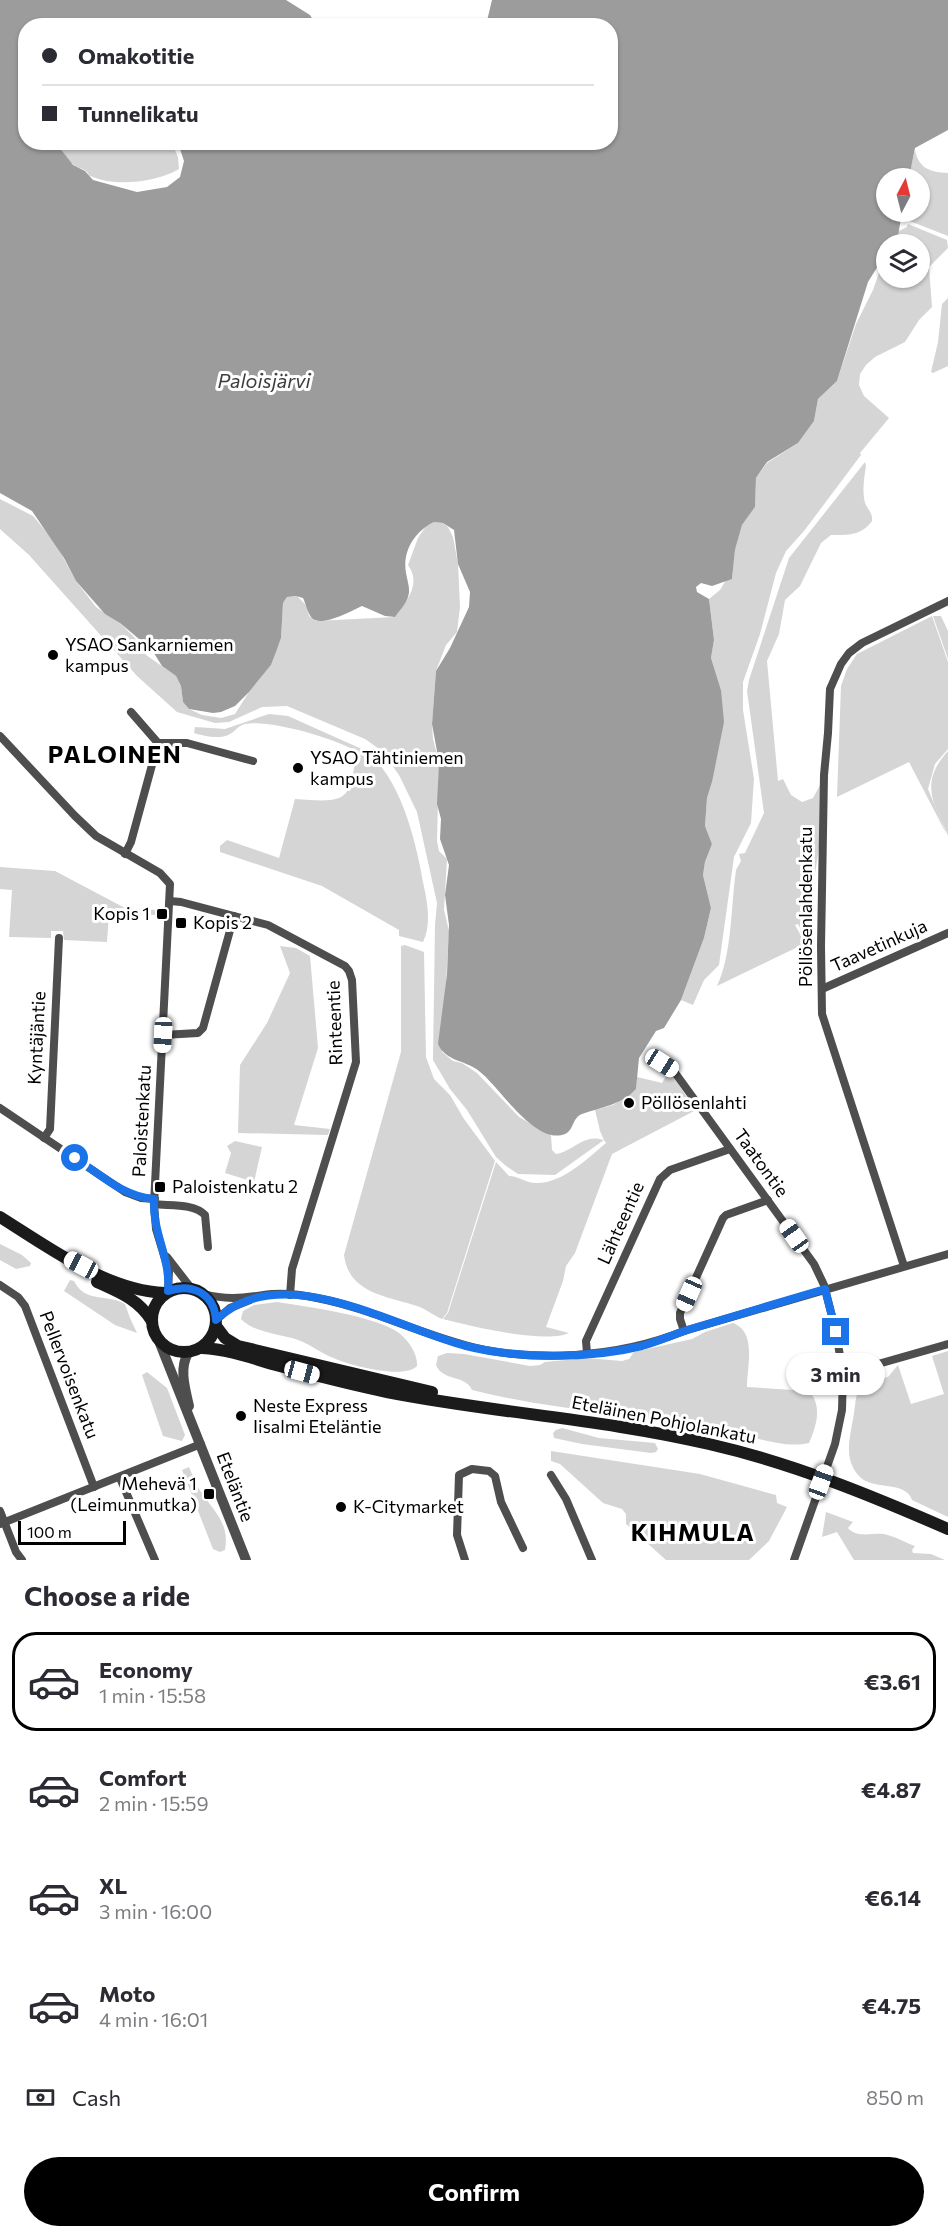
<!DOCTYPE html>
<meta charset="utf-8">
<style>
body{margin:0;font-family:Commissioner,sans-serif;background:#f7f7f7;color:#2b2b33;height:100vh;display:flex;flex-direction:column;font-size:22px;white-space:nowrap}
*{box-sizing:border-box;margin:0}
p{font-size:20px;color:#7c7c81}
.icon{flex:none;width:33px;height:33px;fill:none;stroke:currentColor;stroke-width:2;stroke-linecap:round;stroke-linejoin:round}
.map{position:relative;height:1560px;overflow:hidden}
.details{display:flex;flex-direction:column;background:#fff;flex:1}
.details>*{flex:none}
.hud{position:absolute;left:18px;top:18px;width:600px;height:132px;border-radius:24px;box-shadow:0 2px 4px #0004;display:grid;align-content:center;height:132px;padding:0 24px;background:#fff}
.needle{width:39px;rotate:7deg}
.fabs{position:absolute;left:876px;top:168px;display:grid;gap:12px}
.fabs a{display:grid;place-items:center;width:54px;height:54px;border-radius:50%;background:#fff;box-shadow:0 2px 4px #0004;font-size:30px}
.scale{position:absolute;left:18px;bottom:15px;width:108px;box-sizing:border-box;padding-left:6px;border:3px solid #000;border-top:0;font-size:16px;line-height:21px;white-space:nowrap;color:#000;-webkit-text-stroke:4px #fff;paint-order:stroke}
.end{position:absolute;width:27px;height:27px;margin:-14px;border:8px solid #1a73e8;background:#fff;box-shadow:0 0 0 3px #fff}
.from{border-radius:50%}
.bubble{position:absolute;height:42px;border-radius:21px;background:#fff;box-shadow:0 2px 4px #0004;font-size:20px;font-weight:700;line-height:42px;text-align:center}
.car{position:absolute;width:18px;height:36px;margin:-18px -9px;border-radius:8px;box-shadow:0 0 4px 2px #0007;background:linear-gradient(#fff 24%,#345 0 40%,#fff 0 76%,#345 0 86%,#fff 0)}
.hud b{display:flex;align-items:center;gap:21px;height:57px;font-size:22px}
.hud b+b{border-top:2px solid #e1e1e2}
.hud i{width:15px;height:15px;background:#2b2b33}
ul{padding:0;list-style:none}
li{display:flex;align-items:center;gap:18px;height:99px;margin:0 12px 9px;padding:0 12px;border:3px solid transparent;border-radius:24px}
li div{flex:1}
li b{display:block;font-size:22px}
li em{font-style:normal;font-weight:700}
li.active{border-color:#000}
li>.icon{width:54px;height:54px;stroke-width:1.5}
h2{padding:0 24px;font-size:27px;line-height:72px}
.pay{display:flex;align-items:center;gap:15px;height:66px;padding:0 24px;font-size:22px}
.pay p{margin-inline-start:auto}
.cta{display:flex;gap:12px;margin-top:auto;padding:12px 24px}
.cta a{flex:1;height:69px;border-radius:36px;background:#000;color:#fff;font-size:24px;font-weight:700;line-height:69px;text-align:center}
.map>svg:first-child{display:block}
.green{fill:#d5d5d5}
.water{fill:#9c9c9c}
.lines{fill:none;stroke-linecap:round;stroke-linejoin:round}
.minor{stroke:#4e4e4e;stroke-width:8}
.tertiary{stroke:#4e4e4e;stroke-width:10}
.secondary{stroke:#1b1b1b;stroke-width:12}
.route{stroke:#1a73e8;stroke-width:8}
.poi-dot{fill:#000;stroke:#fff;stroke-width:2}
.labels{text-anchor:middle;stroke-width:6;stroke-linejoin:round;paint-order:stroke}
.poi-label{font-size:18px;fill:#000;stroke:#fff;text-anchor:start}
.street-label{font-size:18px;fill:#000;stroke:#fff}
.water-label{font-size:20px;font-style:italic;fill:#3d3d3d;stroke:#fff}
.district-label{font-size:24px;font-weight:bold;letter-spacing:1.5px;fill:#000;stroke:#fff}
</style>
<div class="map">
<svg width="948" height="1560" viewBox="0 0 948 1560">
<rect width="100%" height="100%" fill="#fff"/>
<g class="green">
<path d="M59,143H172L178,157L179,169C158,182 115,187 93,177C87,175 91,176 86,171C82,168 77,168 74,165C67,160 61,150 59,143Z"/>
<path d="M915,150C919,169 930,172 948,173V236L907,220L902,212H920V178H911L910,171Z"/>
<polygon points="908,224 947,240 948,248 929,267 932,307 919,320 905,342 875,357 866,365 860,374 859,385 864,396 889,418 860,453 861,455 804,531 786,551 776,573 760,634 743,682 743,710 754,779 751,823 734,857 719,965 704,980 693,1005 681,1000 704,938 711,908 703,875 705,862 712,844 705,826 707,798 712,782 721,690 711,658 714,640 709,599 720,590 726,580 732,579 735,550 742,525 755,507 756,478 767,463 798,443 814,421 818,399 837,381 856,324 873,290 886,253 886,278 920,278 920,244 892,244 899,231 907,227"/>
<polygon points="948,298 948,366 933,373 931,372 938,342 942,304"/>
<path d="M865,462L866,466C864,478 862,491 865,503C868,510 873,513 872,521C861,536 848,535 831,535L821,543L800,586L785,600L779,634L767,661L778,781L783,779L791,795L802,802L813,798L820,785L819,848L805,937L798,924L795,925L804,941L802,945L717,986C732,955 731,905 736,870L741,861L739,854L745,853L764,813L747,691L749,680L789,558Z"/>
<path d="M0,499L33,516L54,541L76,581L96,607L120,623L134,637L146,655L176,676L181,686L183,702L189,709L202,715L221,718L235,714L249,692L271,665L281,638L283,603L287,597L297,596L307,606L309,616L316,621L395,617C406,602 422,584 408,565L418,538L426,526L434,522L443,523L448,527L453,537L458,564L460,607L457,632L446,645L436,671L432,724L433,739L439,762L437,841L439,851L447,859L444,910L449,931L442,1052L453,1061L462,1063L477,1073L519,1117L551,1135L552,1150L556,1154C574,1151 584,1133 604,1140L600,1131L595,1110L613,1105L636,1089L637,1077L662,1083L669,1071L696,1110L612,1154L575,1253L566,1266L563,1281L546,1327L569,1333C545,1344 470,1326 443,1319L448,1313L496,1162L509,1176C518,1176 526,1183 536,1183C562,1184 588,1158 606,1143L604,1140L555,1175L518,1174L506,1166L496,1157L467,1110L450,1089L433,1060L435,925L437,903L417,812L399,775L382,751L365,739L287,706L262,707L229,722L215,723L177,712L137,676L29,555L0,529Z"/>
<polygon points="932,616 948,662 948,749 935,764 928,789 947,835 909,762 837,797 841,686 847,669 857,654"/>
<polygon points="933,616 941,616 948,631 948,659"/>
<path d="M269,714L288,716L364,750C400,775 416,841 423,882C427,901 432,924 423,942L399,936V930L322,886L220,852V846L227,840L279,858L295,799C347,803 351,802 356,751C334,738 269,719 245,724C237,726 236,731 230,734C220,740 204,736 194,733L195,727L225,729Z"/>
<path d="M948,751V835C932,801 920,782 948,751Z"/>
<polygon points="0,867 55,871 125,908 156,910 156,915 109,913 107,942 64,940 63,931 51,931 51,938 9,937 12,890 0,889"/>
<path d="M405,945L424,952L426,1057L434,1079L450,1095L464,1119L495,1161L447,1313L442,1319C433,1315 426,1309 417,1306C387,1296 349,1294 344,1255L401,1052V946Z"/>
<polygon points="280,946 296,948 310,956 318,1048 294,1125 330,1129 328,1135 238,1133 240,1065 267,1023 290,973"/>
<polygon points="235,1141 262,1147 254,1182 225,1173 231,1153 227,1146"/>
<polygon points="0,1244 22,1255 31,1263 30,1266 16,1269 0,1260"/>
<path d="M70,1280L74,1281C86,1304 106,1293 125,1304L130,1318L137,1333L115,1325L64,1291Z"/>
<path d="M277,1302C310,1307 369,1315 396,1331C407,1338 418,1353 417,1366C403,1380 348,1365 331,1357C319,1352 310,1344 298,1340C280,1334 254,1333 241,1319L243,1311L254,1305Z"/>
<path d="M733,1323C757,1332 747,1366 747,1387L809,1391C823,1406 816,1427 809,1443C786,1448 765,1440 742,1435C729,1431 715,1429 702,1427C625,1414 547,1409 472,1390C465,1374 443,1382 436,1365L438,1356L447,1353L464,1354L530,1366L540,1365L545,1362L586,1358L622,1361L629,1359L634,1352L692,1339L705,1332Z"/>
<path d="M948,1351V1517L912,1500C906,1480 872,1491 859,1476C842,1458 851,1434 854,1413C856,1401 855,1392 864,1382L888,1377L898,1365L911,1404L944,1394L932,1356Z"/>
<polygon points="147,1372 167,1388 185,1435 182,1441 163,1436 142,1375"/>
<polygon points="562,1428 599,1438 655,1443 658,1449 656,1452 651,1453 582,1444 554,1438 553,1433 556,1430"/>
<polygon points="551,1451 700,1474 776,1495 777,1503 787,1507 769,1541 749,1560 666,1560 626,1524 626,1514 622,1509 603,1503 560,1464 551,1461"/>
<path d="M189,1467C192,1474 195,1482 199,1489C213,1511 230,1522 225,1550L220,1552L213,1549L182,1470Z"/>
<path d="M826,1512L853,1522L848,1528C856,1538 872,1533 883,1534C893,1535 906,1543 915,1546L912,1550L913,1553L931,1554L945,1560H854L837,1532L822,1537Z"/>
</g>
<path class="water" d="M0,0H286L310,15L316,25L26,26V142L56,143L73,165L85,171L93,180L137,192L167,187L180,177L184,161L178,143L610,142V26L486,25L492,0H948V130L915,148L909,178H886V212H902L898,236L892,244H886V253L868,282L837,381L818,399L814,421L798,443L767,462L756,478L755,507L742,525L735,550L732,579L712,586L701,583L696,587L697,592L709,599L714,640L711,658L721,690L724,722L712,782L707,798L705,826L712,844L705,862L703,875L711,908L704,938L681,1000L664,1028L656,1031L639,1058L636,1089C621,1105 602,1107 582,1114C572,1118 574,1130 565,1134C535,1146 499,1086 479,1071C466,1060 446,1062 438,1044L447,974L449,925L445,895L449,865L440,839L441,819L437,804L439,762L432,724L436,671L450,648L469,607L470,592L458,564L454,530L443,523L434,522C415,531 402,551 406,573C407,580 411,589 408,597C406,604 399,611 395,617L385,616L362,606C351,611 319,629 311,617C307,611 306,604 303,598L296,596L287,597L283,603L281,638L276,652L271,665L249,692L235,706L221,712L213,713L189,709L183,702L181,686L176,676L162,666L152,650L120,623L105,614L76,581L64,558L32,511L0,493Z"/>
<g class="lines">
<g class="minor">
<polyline points="131,712 158,743 187,743 253,761"/>
<polyline points="0,736 75,816 96,836 160,873 170,884 154,1204 156,1229 169,1272 168,1291"/>
<polyline points="125,854 131,842 158,743"/>
<polyline points="170,901 181,902 268,925 345,966 349,971 352,980 356,1062 292,1269 290,1295"/>
<polyline points="822,989 948,933"/>
<polyline points="163,1035 198,1033 203,1028 234,916"/>
<polyline points="662,1063 673,1070 814,1264 824,1285 836,1332 843,1374 842,1410 835,1444 794,1560"/>
<polyline points="0,1108 125,1192 141,1198 155,1199"/>
<polyline points="44,1138 50,1129 59,938"/>
<path d="M154,1204C169,1206 194,1203 205,1215L208,1247"/>
<polyline points="167,1257 191,1288"/>
<polyline points="904,1266 822,1014 821,946 824,775 828,733 830,689 841,664 849,653 862,643 948,601"/>
<polyline points="0,1285 18,1297 25,1306 94,1487"/>
<path d="M204,1294C230,1301 246,1297 272,1294C287,1293 303,1295 317,1298C369,1308 415,1332 465,1345C532,1364 620,1357 684,1331L948,1254"/>
<polyline points="216,1320 230,1308 250,1300"/>
<polyline points="684,1331 680,1319 680,1313 723,1218 726,1215 768,1200"/>
<polyline points="587,1353 586,1341 660,1179 670,1170 730,1149"/>
<polyline points="843,1374 948,1344"/>
<polyline points="551,1475 566,1499 592,1560"/>
<polyline points="120,1478 155,1560"/>
<polyline points="0,1511 16,1552 22,1560"/>
<polyline points="0,1524 201,1444"/>
<polyline points="465,1560 457,1535 459,1475 472,1469 489,1471 495,1476 501,1502 523,1548"/>
</g>
<g class="tertiary">
<polyline points="159,1341 246,1560"/>
<path d="M188,1353C179,1369 185,1388 189,1406"/>
</g>
<g class="secondary">
<path d="M0,1217C48,1247 107,1291 165,1293"/>
<path d="M97,1282C119,1292 138,1299 152,1321"/>
<circle cx="184" cy="1320" r="32"/>
<polyline points="216,1326 225,1338 238,1346 432,1392"/>
<path d="M202,1348C226,1349 249,1357 272,1364C310,1374 348,1384 387,1392C494,1413 603,1419 709,1444C792,1463 870,1495 948,1529"/>
</g>
</g>
<g class="lines">
<path class="route" d="M75,1158C101,1175 124,1197 154,1199C152,1232 171,1259 168,1291C192,1283 214,1293 216,1320C281,1257 395,1328 466,1346C518,1359 590,1359 642,1346C660,1341 676,1333 694,1328C738,1315 781,1302 825,1289L836,1332"/>
</g>
<g class="poi-dot">
<circle cx="53" cy="655" r="6"/>
<circle cx="298" cy="768" r="6"/>
<rect x="156" y="908" width="12" height="12" rx="3"/>
<rect x="175" y="917" width="12" height="12" rx="3"/>
<circle cx="629" cy="1103" r="6"/>
<rect x="154" y="1181" width="12" height="12" rx="3"/>
<circle cx="241" cy="1416" r="6"/>
<rect x="203" y="1488" width="12" height="12" rx="3"/>
<circle cx="341" cy="1507" r="6"/>
</g>
<g class="labels">
<g class="poi-label">
<text x="65" y="651">YSAO Sankarniemen<tspan x="65" dy="21">kampus</tspan></text>
<text x="310" y="764">YSAO Tähtiniemen<tspan x="310" dy="21">kampus</tspan></text>
<text x="150" y="920" text-anchor="end">Kopis 1</text>
<text x="193" y="929">Kopis 2</text>
<text x="641" y="1109">Pöllösenlahti</text>
<text x="172" y="1193">Paloistenkatu 2</text>
<text x="253" y="1412">Neste Express<tspan x="253" dy="21">Iisalmi Eteläntie</tspan></text>
<text x="197" y="1490" text-anchor="end">Mehevä 1<tspan x="197" dy="21">(Leimunmutka)</tspan></text>
<text x="353" y="1513">K-Citymarket</text>
</g>
<g class="street-label">
<text transform="translate(806 907) rotate(-90)" y="6">Pöllösenlahdenkatu</text>
<text transform="translate(879 946) rotate(-24)" y="6">Taavetinkuja</text>
<text transform="translate(335 1023) rotate(-92)" y="6">Rinteentie</text>
<text transform="translate(37 1038) rotate(-87)" y="6">Kyntäjäntie</text>
<text transform="translate(142 1121) rotate(-87)" y="6">Paloistenkatu</text>
<text transform="translate(761 1163) rotate(54)" y="6">Taatontie</text>
<text transform="translate(621 1223) rotate(-66)" y="6">Lähteentie</text>
<text transform="translate(69 1375) rotate(69)" y="6">Pellervoisenkatu</text>
<text transform="translate(664 1420) rotate(11)" y="6">Eteläinen Pohjolankatu</text>
<text transform="translate(235 1487) rotate(69)" y="6">Eteläntie</text>
</g>
<g class="water-label">
<text x="264" y="388">Paloisjärvi</text>
</g>
<g class="district-label">
<text x="115" y="763">PALOINEN</text>
<text x="693" y="1541">KIHMULA</text>
</g>
</g>
</svg>
<div class="fabs">
<a><svg class="needle" viewBox="-14 -14 28 28"><path d="M0-13l5 13h-10z" fill="#e53935"/><path d="M0 13l5-13h-10z" fill="#7c7c81"/></svg></a>
<a><svg class="icon" aria-label="layers" viewBox="0 0 24 24"><path d="M12 4l9 5-9 5-9-5zM3 14l9 5 9-5"/></svg></a>
</div>
<div class="scale">100 m</div>
<i class="end from" style="left:75px;top:1158px"></i>
<i class="end" style="left:836px;top:1332px"></i>
<div class="bubble" style="left:786px;top:1353px;width:99px">3 min</div>
<i class="car" style="left:163px;top:1035px;rotate:183deg"></i>
<i class="car" style="left:662px;top:1063px;rotate:122deg"></i>
<i class="car" style="left:794px;top:1236px;rotate:325deg"></i>
<i class="car" style="left:81px;top:1265px;rotate:298deg"></i>
<i class="car" style="left:689px;top:1294px;rotate:204deg"></i>
<i class="car" style="left:302px;top:1372px;rotate:105deg"></i>
<i class="car" style="left:821px;top:1482px;rotate:20deg"></i>
<div class="hud">
<b><i class="from"></i>Omakotitie</b>
<b><i></i>Tunnelikatu</b>
</div>
</div>
<section class="details">
<h2>Choose a ride</h2>
<ul>
<li class="active"><svg class="icon" aria-label="car" viewBox="0 0 24 24"><path d="M5 17H2v-5l4-1 3-4h7l3 4 3 1v5h-3M9 17h6M6 11h13"/><circle cx="7" cy="17" r="2"/><circle cx="17" cy="17" r="2"/></svg><div><b>Economy</b><p>1 min · 15:58</p></div><em>€3.61</em></li>
<li><svg class="icon" aria-label="car" viewBox="0 0 24 24"><path d="M5 17H2v-5l4-1 3-4h7l3 4 3 1v5h-3M9 17h6M6 11h13"/><circle cx="7" cy="17" r="2"/><circle cx="17" cy="17" r="2"/></svg><div><b>Comfort</b><p>2 min · 15:59</p></div><em>€4.87</em></li>
<li><svg class="icon" aria-label="car" viewBox="0 0 24 24"><path d="M5 17H2v-5l4-1 3-4h7l3 4 3 1v5h-3M9 17h6M6 11h13"/><circle cx="7" cy="17" r="2"/><circle cx="17" cy="17" r="2"/></svg><div><b>XL</b><p>3 min · 16:00</p></div><em>€6.14</em></li>
<li><svg class="icon" aria-label="car" viewBox="0 0 24 24"><path d="M5 17H2v-5l4-1 3-4h7l3 4 3 1v5h-3M9 17h6M6 11h13"/><circle cx="7" cy="17" r="2"/><circle cx="17" cy="17" r="2"/></svg><div><b>Moto</b><p>4 min · 16:01</p></div><em>€4.75</em></li>
</ul>
<div class="pay"><svg class="icon" aria-label="cash" viewBox="0 0 24 24"><path d="M3 7h18v10H3z"/><circle cx="12" cy="12" r="2"/></svg>Cash<p>850 m</p></div>
<div class="cta"><a>Confirm</a></div>
</section>
